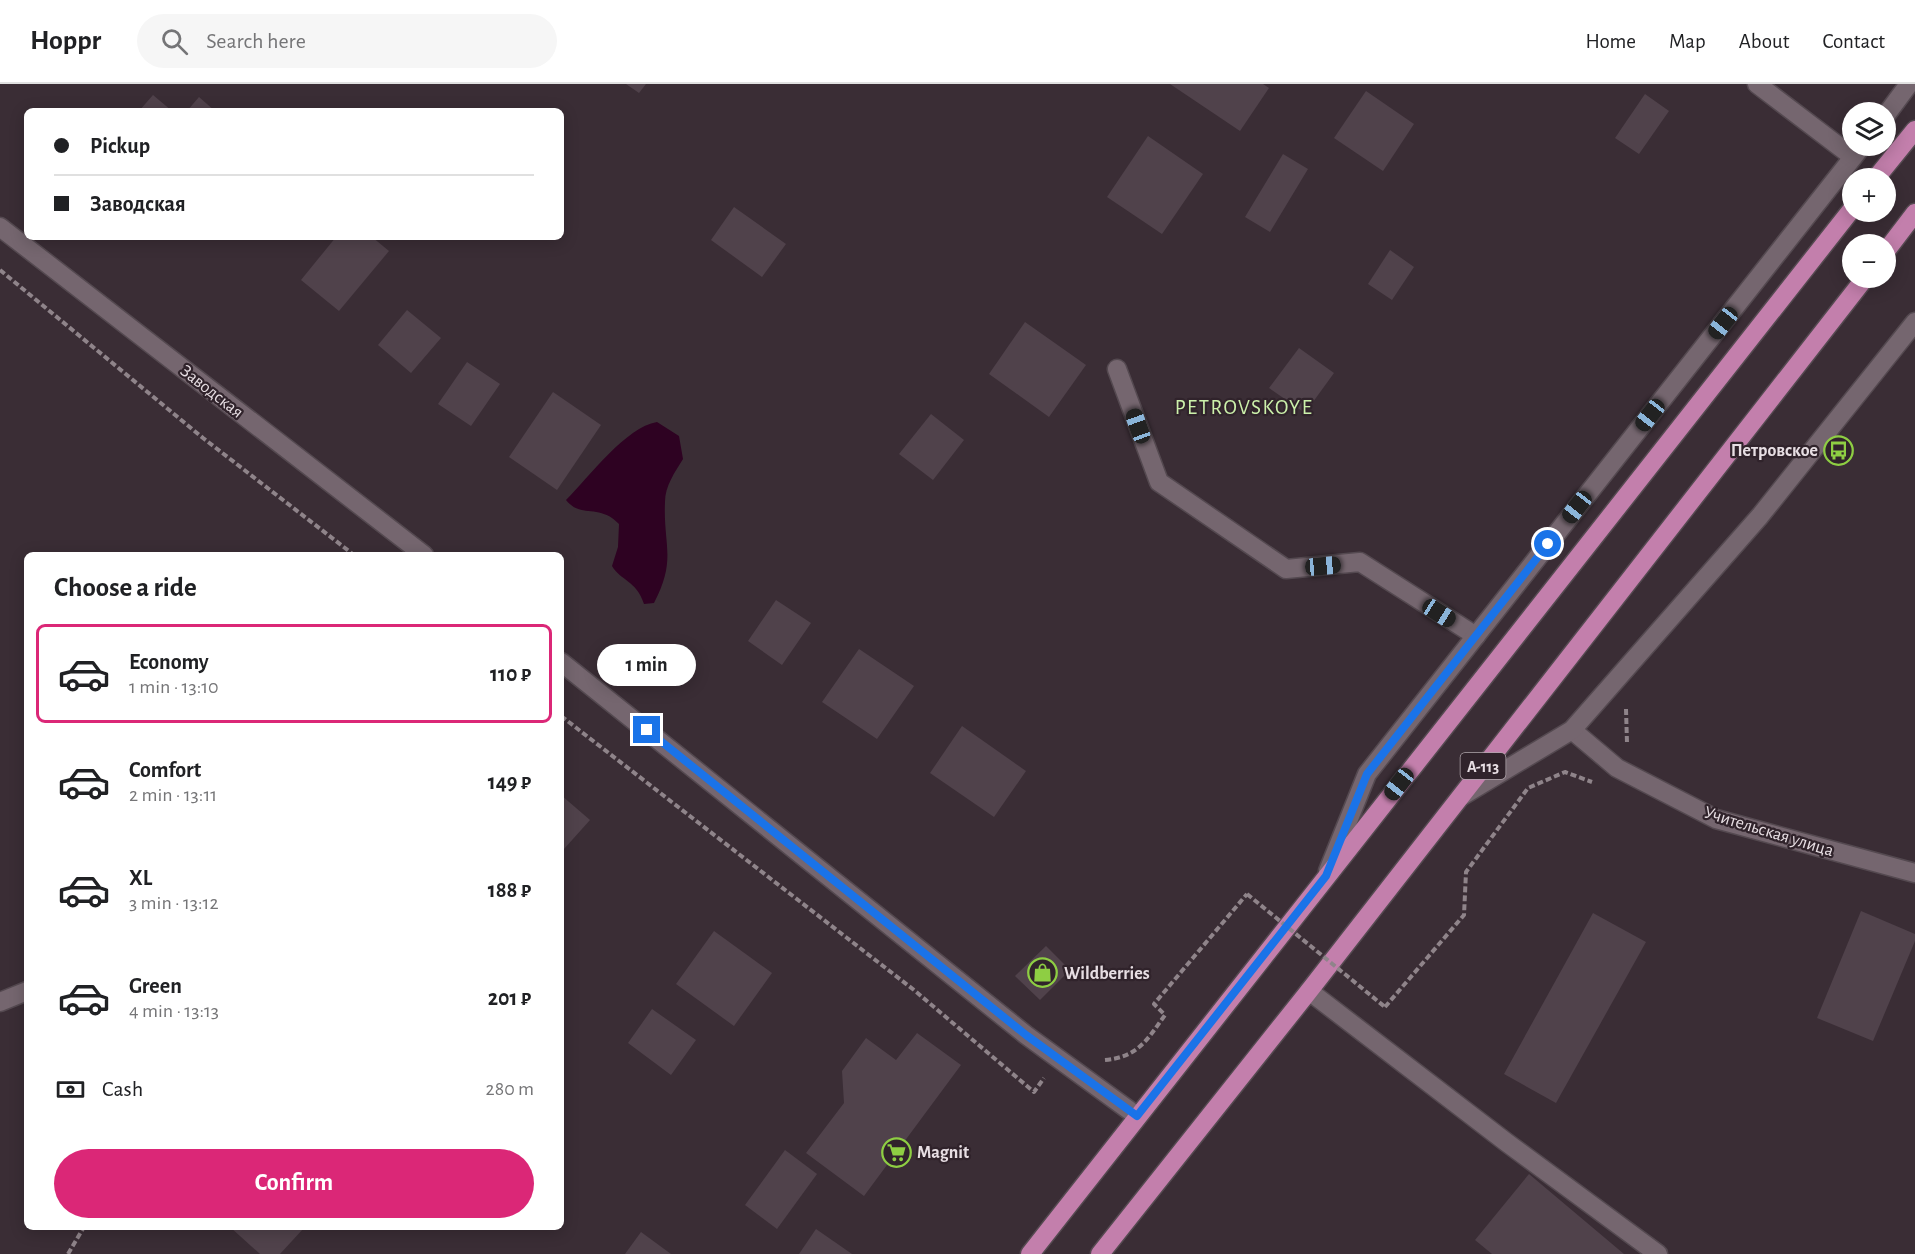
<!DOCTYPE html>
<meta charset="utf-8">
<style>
body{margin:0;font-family:"Alegreya Sans",sans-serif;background:#f6f6f6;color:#202124;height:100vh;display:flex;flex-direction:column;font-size:22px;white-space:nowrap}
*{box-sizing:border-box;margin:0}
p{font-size:20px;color:#757577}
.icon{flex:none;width:33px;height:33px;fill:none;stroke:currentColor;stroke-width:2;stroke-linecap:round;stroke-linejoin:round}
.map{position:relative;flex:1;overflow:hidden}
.side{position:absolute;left:24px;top:468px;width:540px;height:678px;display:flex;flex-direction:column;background:#fff;border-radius:9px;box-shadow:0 3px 15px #0003}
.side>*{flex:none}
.hud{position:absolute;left:24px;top:24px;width:540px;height:132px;border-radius:9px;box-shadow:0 3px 15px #0003;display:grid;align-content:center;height:132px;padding:0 30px;background:#fff}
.buttons{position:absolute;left:1842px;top:18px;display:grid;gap:12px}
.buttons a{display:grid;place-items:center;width:54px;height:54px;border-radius:50%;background:#fff;box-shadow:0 3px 15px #0003;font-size:30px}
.end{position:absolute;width:27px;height:27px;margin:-14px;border:8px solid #1a73e8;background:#fff;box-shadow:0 0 0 3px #fff}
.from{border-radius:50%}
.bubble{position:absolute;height:42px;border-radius:21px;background:#fff;box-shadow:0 3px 15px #0003;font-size:20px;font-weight:600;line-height:42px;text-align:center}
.car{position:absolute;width:18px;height:36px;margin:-18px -9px;border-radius:8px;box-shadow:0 0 4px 2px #0007;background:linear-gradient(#222 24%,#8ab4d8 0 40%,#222 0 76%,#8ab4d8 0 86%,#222 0)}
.hud b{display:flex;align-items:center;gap:21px;height:57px;font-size:22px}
.hud b+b{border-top:2px solid #e0e0e0}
.hud i{width:15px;height:15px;background:#202124}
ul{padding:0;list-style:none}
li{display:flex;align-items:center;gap:18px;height:99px;margin:0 12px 9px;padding:0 18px;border:3px solid transparent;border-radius:9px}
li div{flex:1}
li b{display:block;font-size:22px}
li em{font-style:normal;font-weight:600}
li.on{border-color:#db2777}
li>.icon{width:54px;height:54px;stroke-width:1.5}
h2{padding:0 30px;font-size:27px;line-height:72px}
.pay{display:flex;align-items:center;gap:15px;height:66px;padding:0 30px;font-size:22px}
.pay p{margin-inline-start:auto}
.button{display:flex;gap:12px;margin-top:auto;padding:12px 30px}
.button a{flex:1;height:69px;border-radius:36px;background:#db2777;color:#fff;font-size:24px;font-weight:600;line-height:69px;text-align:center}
header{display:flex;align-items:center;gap:36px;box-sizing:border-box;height:84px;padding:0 30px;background:#fff;border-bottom:2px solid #e0e0e0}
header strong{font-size:28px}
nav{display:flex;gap:33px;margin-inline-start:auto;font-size:21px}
.search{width:420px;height:54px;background:#f6f6f6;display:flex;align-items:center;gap:15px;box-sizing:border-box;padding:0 21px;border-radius:33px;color:#757577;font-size:22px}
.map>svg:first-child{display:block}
.water{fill:#2e0222}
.building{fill:#50424b}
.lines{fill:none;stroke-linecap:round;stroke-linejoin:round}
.lane-casing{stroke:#544950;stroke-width:21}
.street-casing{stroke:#544950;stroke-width:21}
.highway-casing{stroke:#544950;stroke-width:21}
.path{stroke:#8f848a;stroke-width:4;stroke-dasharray:6 3;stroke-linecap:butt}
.lane{stroke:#75666f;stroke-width:18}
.street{stroke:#75666f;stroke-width:18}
.highway{stroke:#c37fac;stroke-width:18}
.path-bridge{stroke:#8f848a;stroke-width:4;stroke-dasharray:6 3;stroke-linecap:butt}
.route{stroke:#1a73e8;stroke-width:8}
.labels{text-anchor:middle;stroke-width:4.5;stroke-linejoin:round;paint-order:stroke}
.shield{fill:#30232b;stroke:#b0a6ac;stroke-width:1.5}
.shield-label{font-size:16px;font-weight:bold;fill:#e7dee3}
.street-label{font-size:18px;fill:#e7dee3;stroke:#30232b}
.poi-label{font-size:18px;font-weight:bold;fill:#e7dee3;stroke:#30232b;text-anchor:start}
.quarter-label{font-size:21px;letter-spacing:1.5px;fill:#ccf1ab;stroke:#30232b}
</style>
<header>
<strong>Hoppr</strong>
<div class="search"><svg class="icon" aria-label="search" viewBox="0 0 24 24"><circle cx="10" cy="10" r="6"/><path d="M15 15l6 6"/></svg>Search here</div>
<nav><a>Home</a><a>Map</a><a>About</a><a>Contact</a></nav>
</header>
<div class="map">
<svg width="1915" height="1170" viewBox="0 0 1915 1170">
<rect width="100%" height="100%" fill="#3a2d35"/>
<path class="water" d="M657,338L679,352L683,375C675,388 665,402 665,418C663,461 677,475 654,519L644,520C636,496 621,497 612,482L618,463L619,440C599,419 581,435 566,416C589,393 626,343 657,338Z"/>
<g class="building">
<polygon points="626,0 646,0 639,9"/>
<polygon points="1170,0 1263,0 1269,4 1240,47"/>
<polygon points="1366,7 1414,40 1383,87 1334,54"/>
<polygon points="1645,10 1669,27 1639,70 1615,54"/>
<polygon points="153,11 172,27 139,27"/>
<polygon points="199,13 215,27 187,27"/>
<polygon points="1148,52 1203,90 1162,150 1107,113"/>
<polygon points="1283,70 1308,85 1270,148 1245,133"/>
<polygon points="734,123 786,160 762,193 711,156"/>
<polygon points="336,153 372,153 389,167 339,227 301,196"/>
<polygon points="1390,166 1414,183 1392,216 1368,200"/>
<polygon points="407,226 441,254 411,289 378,261"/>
<polygon points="1025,238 1086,281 1049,333 989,290"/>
<polygon points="1299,264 1334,289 1305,329 1269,304"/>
<polygon points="467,278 500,300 471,342 438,320"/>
<polygon points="553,308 601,341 557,406 509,373"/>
<polygon points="931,330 964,356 933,396 899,370"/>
<polygon points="776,516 811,539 782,581 748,557"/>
<polygon points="859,565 914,602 877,655 822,618"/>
<polygon points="962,642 1026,687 994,733 930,689"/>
<polygon points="561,711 590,736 564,765 561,763"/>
<polygon points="1861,827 1915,850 1915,857 1873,957 1817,934"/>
<polygon points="1593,829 1646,858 1556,1019 1504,990"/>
<polygon points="714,847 772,889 734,942 676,900"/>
<polygon points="1046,862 1070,886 1040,916 1015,892"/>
<polygon points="652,925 696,956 671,991 628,959"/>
<polygon points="917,949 961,981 864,1112 806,1069 844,1019 842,987 866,954 896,976"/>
<polygon points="785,1066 817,1090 777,1145 745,1121"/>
<polygon points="1529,1090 1624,1170 1492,1170 1475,1156"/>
<polygon points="230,1143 300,1143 303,1145 280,1170 260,1170"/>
<polygon points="816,1145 852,1170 799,1170"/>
<polygon points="641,1148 671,1170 625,1170"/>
</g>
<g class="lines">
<defs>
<g id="lane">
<polyline points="1117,285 1159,398 1286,485 1360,478 1476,552"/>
<polyline points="0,918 27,907"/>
</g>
<g id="street">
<polyline points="1757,0 1853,73"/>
<polyline points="1886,31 1909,0"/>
<polyline points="0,143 424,471"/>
<polyline points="561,578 1026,951 1137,1032"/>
<polyline points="1572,646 1617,684 1716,735 1915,789"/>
<polyline points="1462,712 1572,646 1760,432 1915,238"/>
<polyline points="1328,787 1367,690 1862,62"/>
<polyline points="1309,907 1506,1058 1658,1170"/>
</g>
<g id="highway">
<polyline points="1876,94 1915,46"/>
<polyline points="1886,167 1915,129"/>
<polyline points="1030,1170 1852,125"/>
<polyline points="1100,1170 1309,907 1865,194"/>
</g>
</defs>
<use href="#lane" class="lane-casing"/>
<use href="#street" class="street-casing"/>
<use href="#highway" class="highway-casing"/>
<g class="path">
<polyline points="0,186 203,354 354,471"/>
<polyline points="1626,625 1627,659"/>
<polyline points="561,632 914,906 1034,1008 1044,994"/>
<polyline points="1385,923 1464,831 1466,788 1528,704 1565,688 1592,698"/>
<path d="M1105,976C1138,973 1147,956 1165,931L1154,920L1247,810"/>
<polyline points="68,1170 84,1143"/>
</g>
<use href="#lane" class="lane"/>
<use href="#street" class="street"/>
<use href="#highway" class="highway"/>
<polyline class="path-bridge" points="1247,810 1385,923"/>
</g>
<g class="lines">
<polyline class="route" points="647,646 1026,951 1137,1032 1326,792 1367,690 1548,460"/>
</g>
<defs>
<symbol id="bus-ring" viewBox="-11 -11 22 22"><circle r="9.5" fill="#30232b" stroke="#8ece43" stroke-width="1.5"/><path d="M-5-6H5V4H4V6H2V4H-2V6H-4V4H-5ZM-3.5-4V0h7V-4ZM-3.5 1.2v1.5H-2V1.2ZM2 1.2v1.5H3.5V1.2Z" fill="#8ece43"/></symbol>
<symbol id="shop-ring" viewBox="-11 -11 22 22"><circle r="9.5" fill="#30232b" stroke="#8ece43" stroke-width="1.5"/><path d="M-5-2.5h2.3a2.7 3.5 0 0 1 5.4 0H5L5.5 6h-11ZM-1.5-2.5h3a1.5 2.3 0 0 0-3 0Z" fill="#8ece43"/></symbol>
<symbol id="supermarket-ring" viewBox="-11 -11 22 22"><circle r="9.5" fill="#30232b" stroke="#8ece43" stroke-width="1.5"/><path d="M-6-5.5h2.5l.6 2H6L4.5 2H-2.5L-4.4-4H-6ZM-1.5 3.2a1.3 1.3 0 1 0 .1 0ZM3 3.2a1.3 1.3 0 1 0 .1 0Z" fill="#8ece43"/></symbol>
</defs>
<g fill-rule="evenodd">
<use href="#bus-ring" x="1822" y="350" width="33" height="33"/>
<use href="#shop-ring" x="1026" y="872" width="33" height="33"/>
<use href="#supermarket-ring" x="880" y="1052" width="33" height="33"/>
</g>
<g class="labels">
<rect class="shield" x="1460.5" y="669" width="45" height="26" rx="4.5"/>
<g class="shield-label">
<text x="1483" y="688">А-113</text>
</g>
<g class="street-label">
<text transform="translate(212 307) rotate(38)" y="6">Заводская</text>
<text transform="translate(1769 747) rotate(17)" y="6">Учительская улица</text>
</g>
<g class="poi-label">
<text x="1818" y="372" text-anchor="end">Петровское</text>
<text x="1064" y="895">Wildberries</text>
<text x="917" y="1074">Magnit</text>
</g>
<g class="quarter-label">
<text x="1244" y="330">PETROVSKOYE</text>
</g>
</g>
</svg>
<div class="buttons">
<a><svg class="icon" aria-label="layers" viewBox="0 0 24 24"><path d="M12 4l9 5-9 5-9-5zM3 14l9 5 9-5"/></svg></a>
<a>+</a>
<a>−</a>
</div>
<i class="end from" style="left:1548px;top:460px"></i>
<i class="end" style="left:647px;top:646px"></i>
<div class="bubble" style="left:597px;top:560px;width:99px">1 min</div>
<i class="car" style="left:1723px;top:239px;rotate:218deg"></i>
<i class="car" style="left:1650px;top:331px;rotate:218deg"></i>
<i class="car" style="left:1138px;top:342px;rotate:340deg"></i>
<i class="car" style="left:1577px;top:423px;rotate:218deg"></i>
<i class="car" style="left:1323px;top:482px;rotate:85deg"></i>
<i class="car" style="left:1439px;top:529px;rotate:122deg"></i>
<i class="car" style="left:1399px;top:700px;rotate:218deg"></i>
<div class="hud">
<b><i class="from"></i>Pickup</b>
<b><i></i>Заводская</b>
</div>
<section class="side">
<h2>Choose a ride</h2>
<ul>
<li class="on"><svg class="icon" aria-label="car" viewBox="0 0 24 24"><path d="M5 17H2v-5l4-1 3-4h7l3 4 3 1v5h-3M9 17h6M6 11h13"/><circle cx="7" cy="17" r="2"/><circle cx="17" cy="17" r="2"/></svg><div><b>Economy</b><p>1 min · 13:10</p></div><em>110 ₽</em></li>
<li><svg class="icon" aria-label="car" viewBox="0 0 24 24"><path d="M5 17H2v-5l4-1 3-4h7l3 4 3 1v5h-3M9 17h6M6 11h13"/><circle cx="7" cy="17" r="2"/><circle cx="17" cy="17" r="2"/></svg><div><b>Comfort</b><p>2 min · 13:11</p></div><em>149 ₽</em></li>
<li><svg class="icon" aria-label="car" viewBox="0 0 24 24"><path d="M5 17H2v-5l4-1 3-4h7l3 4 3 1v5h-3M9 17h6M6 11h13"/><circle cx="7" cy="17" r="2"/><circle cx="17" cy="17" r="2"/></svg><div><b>XL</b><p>3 min · 13:12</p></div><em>188 ₽</em></li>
<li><svg class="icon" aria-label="car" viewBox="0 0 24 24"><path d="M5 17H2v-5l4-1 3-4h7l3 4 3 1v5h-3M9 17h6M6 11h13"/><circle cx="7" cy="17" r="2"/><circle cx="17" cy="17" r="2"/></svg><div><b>Green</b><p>4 min · 13:13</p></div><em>201 ₽</em></li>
</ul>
<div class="pay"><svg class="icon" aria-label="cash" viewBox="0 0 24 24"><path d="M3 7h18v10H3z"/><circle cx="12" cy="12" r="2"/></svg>Cash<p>280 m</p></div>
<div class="button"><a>Confirm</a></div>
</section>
</div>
